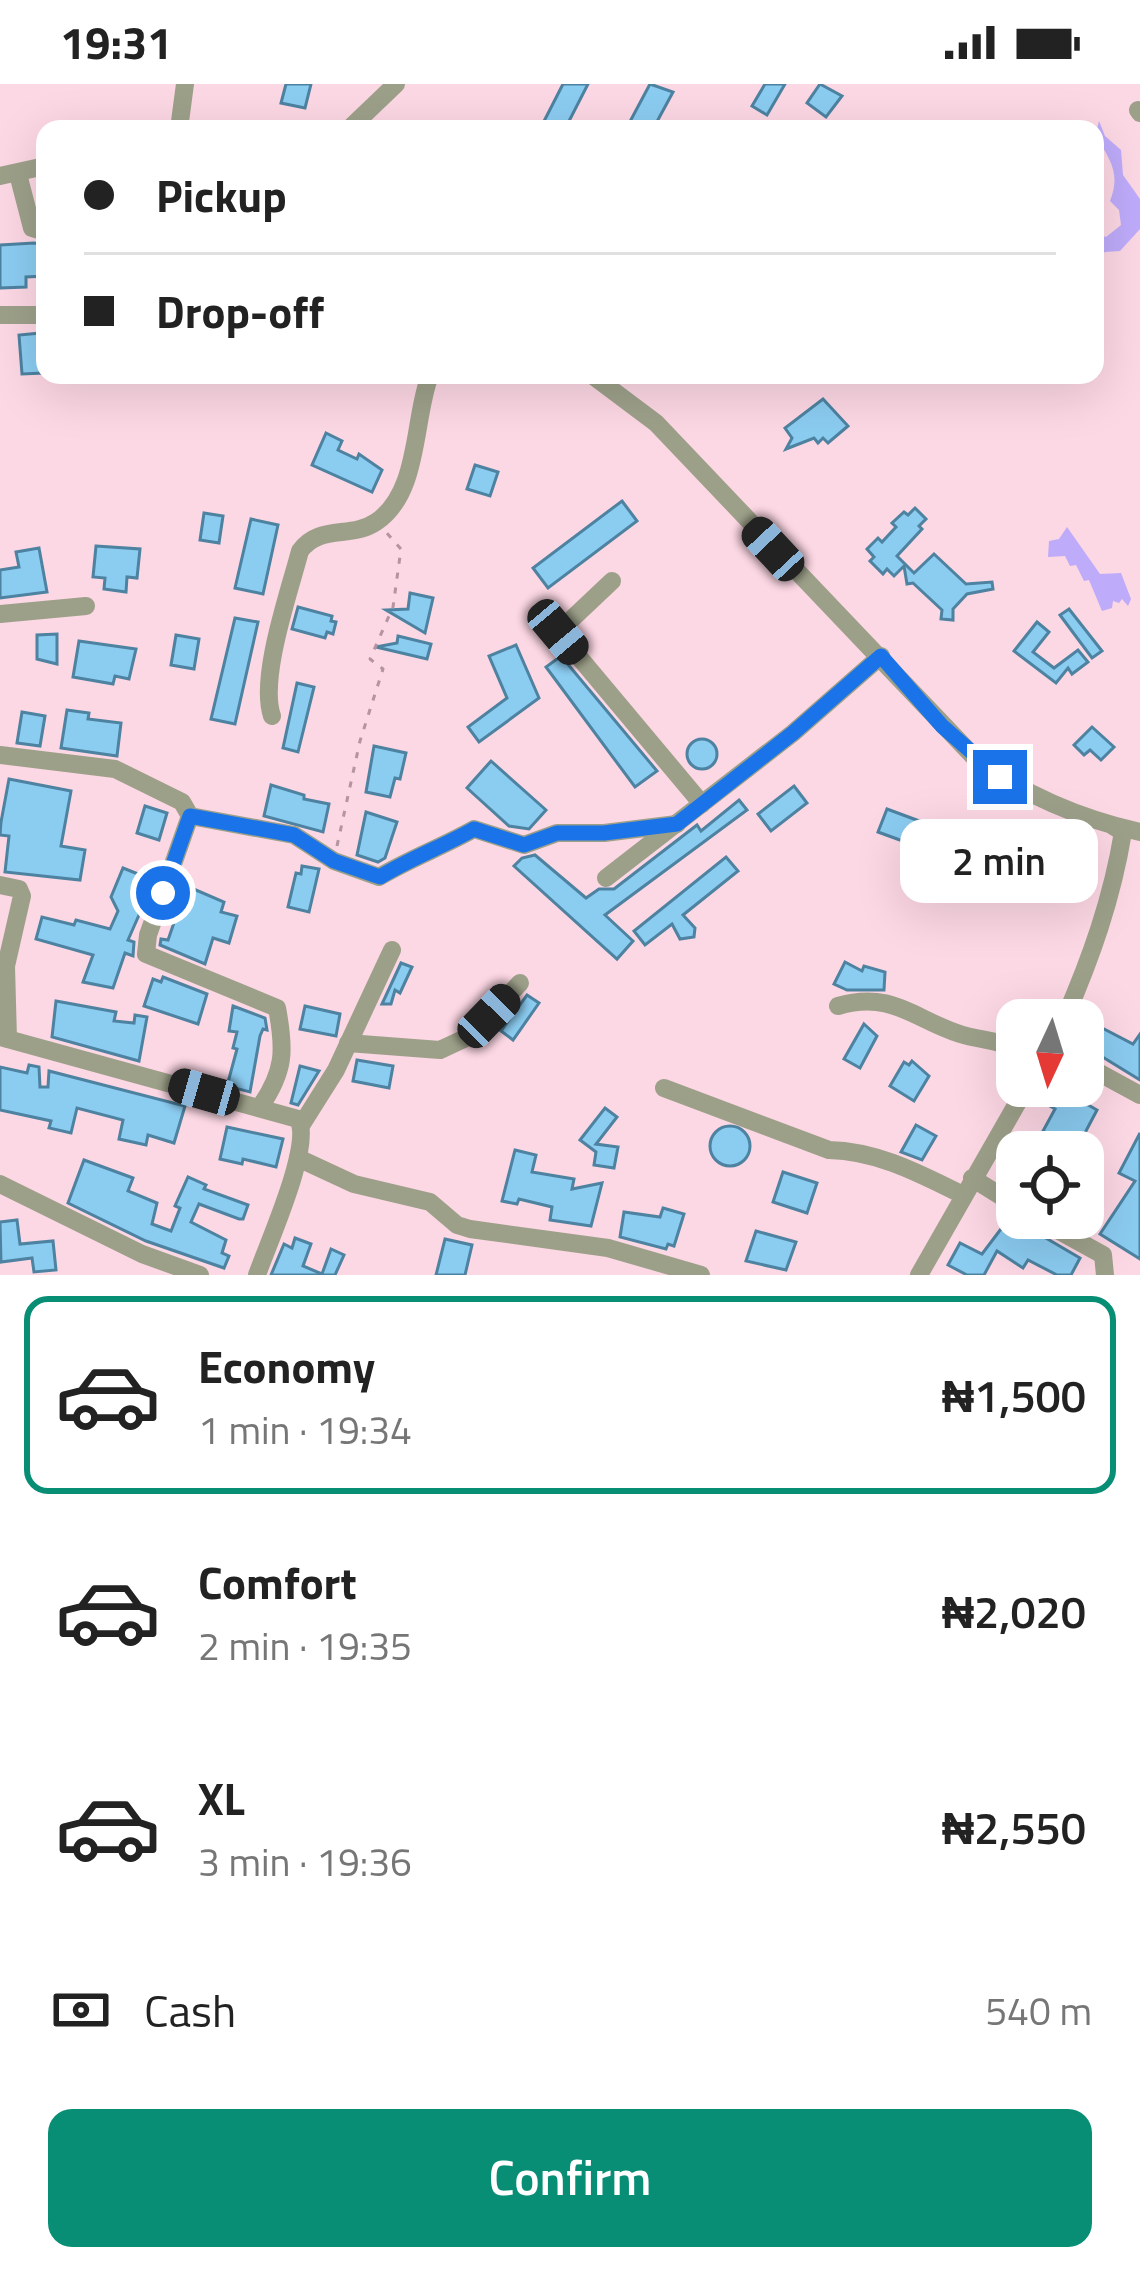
<!DOCTYPE html>
<meta charset="utf-8">
<style>
body{margin:0;font-family:"Titillium Web",sans-serif;background:#f2f2f2;color:#222;height:100vh;display:flex;flex-direction:column;font-size:45px;white-space:nowrap}
*{box-sizing:border-box;margin:0}
p{font-size:39px;color:#767676}
.icon{flex:none;width:66px;height:66px;fill:none;stroke:currentColor;stroke-width:2;stroke-linecap:round;stroke-linejoin:round}
.map{position:relative;height:1191px;overflow:hidden}
.drawer{display:flex;flex-direction:column;background:#fff;flex:1}
.drawer>*{flex:none}
.hud{position:absolute;left:36px;top:36px;width:1068px;height:264px;border-radius:24px;box-shadow:0 12px 48px #0002;display:grid;align-content:center;height:264px;padding:0 48px;background:#fff}
.needle{width:78px;rotate:184deg}
.fabs{position:absolute;left:996px;top:915px;display:grid;gap:24px}
.fabs a{display:grid;place-items:center;width:108px;height:108px;border-radius:24px;background:#fff;box-shadow:0 12px 48px #0002;font-size:60px}
.end{position:absolute;width:54px;height:54px;margin:-27px;border:15px solid #1a73e8;background:#fff;box-shadow:0 0 0 6px #fff}
.from{border-radius:50%}
.bubble{position:absolute;height:84px;border-radius:24px;background:#fff;box-shadow:0 12px 48px #0002;font-size:39px;font-weight:600;line-height:84px;text-align:center}
.car{position:absolute;width:36px;height:72px;margin:-36px -18px;border-radius:15px;box-shadow:0 0 9px 3px #0007;background:linear-gradient(#222 24%,#8ab4d8 0 40%,#222 0 76%,#8ab4d8 0 86%,#222 0)}
.hud b{display:flex;align-items:center;gap:42px;height:114px;font-size:45px}
.hud b+b{border-top:3px solid #e0e0e0}
.hud i{width:30px;height:30px;background:#222}
ul{padding:21px 0 0;list-style:none}
li{display:flex;align-items:center;gap:36px;height:198px;margin:0 24px 18px;padding:0 24px;border:6px solid transparent;border-radius:24px}
li div{flex:1}
li b{display:block;font-size:45px}
li em{font-style:normal;font-weight:600}
li.current{border-color:#088e75}
li>.icon{width:108px;height:108px;stroke-width:1.5}
.pay{display:flex;align-items:center;gap:30px;height:132px;padding:0 48px;font-size:45px}
.pay p{margin-inline-start:auto}
.button{display:flex;gap:24px;margin-top:auto;padding:24px 48px}
.button a{flex:1;height:138px;border-radius:24px;background:#088e75;color:#fff;font-size:48px;font-weight:600;line-height:138px;text-align:center}
.status{display:flex;justify-content:space-between;align-items:center;height:84px;padding:0 60px;background:#fff;direction:ltr}
.status svg{height:33px;fill:currentColor}
.map>svg:first-child{display:block}
.water{fill:#beabfa}
.building{fill:#8bccf1;stroke:#4d82a0;stroke-width:3}
.lines{fill:none;stroke-linecap:round;stroke-linejoin:round}
.path{stroke:#b494a0;stroke-width:3;stroke-dasharray:6 9;stroke-linecap:butt}
.minor{stroke:#9da089;stroke-width:18}
.route{stroke:#1a73e8;stroke-width:15}
</style>
<div class="status"><b>19:31</b><svg viewBox="0 0 49 12"><path d="M0 12V9h3v3zM5 12V6h3v6zM10 12V3h3v9zM15 12V0h3v12zM26 1h20v11H26zM47 4h2v5h-2z"/></svg></div>
<div class="map">
<svg width="1140" height="1191" viewBox="0 0 1140 1191">
<rect width="100%" height="100%" fill="#fcd7e4"/>
<g class="water">
<path d="M1099,37L1105,52L1121,66L1123,91L1140,115V145L1120,167L1105,168L1095,175V149L1106,153L1121,141L1119,126L1110,117C1121,90 1110,74 1095,52Z"/>
<polygon points="1067,443 1100,490 1121,489 1131,515 1128,522 1122,515 1119,519 1113,517 1112,524 1102,527 1089,496 1084,497 1076,481 1070,482 1065,472 1048,473 1049,457 1059,455"/>
</g>
<g class="building">
<polygon points="286,0 311,0 305,24 281,19"/>
<polygon points="563,0 588,0 565,45 540,45"/>
<polygon points="650,0 673,8 653,45 626,45"/>
<polygon points="765,0 785,0 767,31 752,22"/>
<polygon points="820,0 842,12 826,33 807,19"/>
<polygon points="34,159 45,161 45,192 26,193 26,203 0,204 0,161"/>
<polygon points="41,249 44,289 22,290 19,251"/>
<polygon points="823,315 848,342 828,359 823,354 818,359 814,354 786,365 792,354 785,344"/>
<polygon points="326,349 342,357 338,366 357,375 359,370 382,386 372,408 312,381"/>
<polygon points="475,381 498,388 490,412 467,405"/>
<polygon points="622,417 637,437 548,504 533,484"/>
<polygon points="915,424 926,435 919,442 922,445 897,472 914,489 934,470 966,500 992,498 993,505 967,510 953,525 953,536 941,535 942,526 913,499 907,500 904,482 894,492 887,485 883,490 870,477 874,473 867,465 878,454 882,458 896,443 892,439 904,428 908,431"/>
<polygon points="204,429 223,432 219,459 200,456"/>
<polygon points="251,435 278,441 263,510 235,504"/>
<polygon points="96,462 140,465 137,494 127,493 126,508 104,505 105,494 93,493"/>
<polygon points="39,464 47,508 0,514 0,486 19,483 16,468"/>
<polygon points="410,509 433,514 425,549 386,526 408,525"/>
<polygon points="298,523 332,532 331,537 336,538 333,550 327,548 325,554 292,545"/>
<polygon points="1069,525 1102,567 1092,574 1060,531"/>
<polygon points="235,534 258,538 235,640 211,635"/>
<polygon points="1037,538 1049,548 1033,568 1054,584 1078,566 1088,578 1072,590 1068,584 1056,599 1014,567"/>
<polygon points="57,550 57,580 37,575 37,551"/>
<polygon points="176,551 199,555 194,585 171,581"/>
<polygon points="398,552 431,560 427,575 376,563 397,559"/>
<polygon points="79,557 136,565 129,595 115,592 113,600 73,593"/>
<polygon points="516,561 539,614 479,658 468,643 507,614 489,572"/>
<polygon points="561,572 657,687 635,703 546,583"/>
<polygon points="297,599 314,603 298,668 283,664"/>
<polygon points="67,626 89,629 88,635 121,639 117,672 61,664"/>
<polygon points="22,628 45,632 40,662 17,659"/>
<polygon points="1092,643 1114,663 1101,676 1090,666 1084,671 1074,661"/>
<circle cx="702" cy="670" r="15"/>
<polygon points="374,662 406,669 400,695 395,694 390,713 366,708"/>
<polygon points="491,677 546,726 529,745 509,742 467,704"/>
<polygon points="9,695 71,707 61,762 85,766 80,796 5,788 9,752 0,751 1,738"/>
<polygon points="271,701 304,711 304,715 329,720 323,748 264,732"/>
<polygon points="794,702 807,719 771,747 758,730"/>
<polygon points="739,716 747,726 605,831 633,857 617,875 514,782 522,774 535,771 586,814 599,805 614,805 697,741 701,747"/>
<polygon points="145,722 167,729 159,756 137,749"/>
<polygon points="887,725 930,741 924,757 914,753 911,760 878,748"/>
<polygon points="366,728 397,738 385,774 378,778 357,771"/>
<polygon points="726,773 738,787 683,831 695,844 694,853 680,855 672,840 645,861 634,847"/>
<polygon points="302,782 319,785 309,828 288,823 296,789 301,790"/>
<polygon points="123,784 148,794 145,804 150,806 128,856 134,858 133,872 125,869 113,904 83,898 93,871 36,855 42,833 74,841 76,836 110,845 118,827 111,813"/>
<polygon points="182,800 224,818 221,828 237,832 229,859 213,854 205,880 160,861 161,855 168,856 177,830 172,828"/>
<polygon points="845,878 862,887 864,882 885,888 884,906 847,906 834,900"/>
<polygon points="401,879 412,883 400,909 395,906 391,920 382,920"/>
<polygon points="163,893 207,910 198,940 144,922 153,895 161,898"/>
<polygon points="527,911 539,919 513,956 501,947"/>
<polygon points="56,917 116,928 114,937 134,939 135,931 147,933 139,977 52,953"/>
<polygon points="233,922 265,934 267,946 263,945 260,952 250,1008 227,1002 237,965 233,964 237,948 229,947"/>
<polygon points="305,922 340,930 336,952 300,945"/>
<polygon points="1083,934 1133,960 1140,950 1140,996 1083,961"/>
<polygon points="864,940 877,952 860,984 844,975"/>
<polygon points="357,976 393,982 389,1004 353,997"/>
<polygon points="912,977 929,992 914,1017 890,1002 904,978 909,981"/>
<polygon points="29,981 39,983 40,1003 48,1003 49,987 185,1022 174,1059 148,1051 146,1061 119,1055 123,1036 77,1024 71,1049 49,1044 51,1037 0,1026 0,983 27,989"/>
<polygon points="300,982 319,987 298,1021 291,1019"/>
<polygon points="1046,1002 1055,1002 1097,1026 1077,1064 1043,1047 1055,1025 1038,1015"/>
<polygon points="605,1024 617,1033 596,1060 618,1063 614,1084 594,1081 596,1068 580,1056"/>
<polygon points="916,1041 936,1052 922,1076 901,1068"/>
<circle cx="730" cy="1062" r="20"/>
<polygon points="227,1043 283,1055 276,1083 243,1075 242,1080 220,1075"/>
<polygon points="1140,1049 1140,1175 1100,1150 1135,1097 1119,1089"/>
<polygon points="515,1066 536,1071 532,1088 574,1095 572,1105 602,1099 591,1142 550,1136 552,1123 519,1115 517,1120 502,1117"/>
<polygon points="84,1076 133,1094 128,1107 157,1119 152,1140 171,1147 180,1124 175,1122 188,1093 206,1101 204,1105 248,1121 243,1135 239,1135 199,1120 191,1138 226,1156 222,1169 229,1172 224,1184 146,1157 68,1119"/>
<polygon points="783,1088 817,1099 807,1129 773,1118"/>
<polygon points="663,1124 684,1130 674,1162 668,1160 666,1165 620,1153 624,1128 660,1133"/>
<polygon points="1010,1133 1080,1174 1071,1191 1057,1191 1028,1176 1023,1184 997,1167 984,1191 967,1191 948,1181 960,1159 982,1170"/>
<polygon points="17,1136 20,1160 53,1157 56,1186 34,1188 32,1174 1,1178 0,1138"/>
<polygon points="756,1147 796,1158 786,1186 746,1177"/>
<polygon points="295,1154 311,1160 303,1182 322,1190 331,1165 344,1171 335,1191 271,1191 284,1160 292,1164"/>
<polygon points="445,1155 472,1161 465,1191 436,1191"/>
</g>
<g class="lines">
<polyline class="path" points="337,762 360,657 383,585 370,575 393,523 401,465 386,448"/>
<g class="minor">
<polyline points="1138,26 1140,29"/>
<polyline points="179,45 185,0"/>
<polyline points="349,45 396,0"/>
<polyline points="18,90 32,144 45,148"/>
<polyline points="0,92 45,82"/>
<polyline points="0,231 45,231"/>
<path d="M592,291L656,339L974,673C1021,710 1081,735 1140,748"/>
<polyline points="612,497 558,548 702,720"/>
<polyline points="0,530 86,522"/>
<path d="M272,632C259,594 289,509 300,467C319,440 351,455 376,438C420,409 413,335 430,291"/>
<path d="M0,671L115,685L182,718L190,732L294,751L334,777L379,793C411,774 442,763 474,745L524,761L557,749H604L677,740"/>
<path d="M190,732L148,851L146,870L277,924C285,966 285,987 260,1023"/>
<polyline points="606,794 793,649 881,572"/>
<polyline points="0,801 19,805 22,812 6,882 8,955"/>
<path d="M838,922C892,906 915,936 960,950C979,956 998,956 1017,965"/>
<path d="M1064,936C1091,874 1112,815 1123,748L1113,742"/>
<path d="M0,953L298,1035C313,1061 268,1159 257,1191"/>
<polyline points="348,959 440,966 470,952 520,899"/>
<polyline points="1083,980 1140,1011"/>
<path d="M664,1004L829,1066C878,1067 920,1090 963,1111"/>
<polyline points="302,1040 336,986 392,866"/>
<polyline points="298,1074 354,1100 430,1118 457,1141 470,1145 608,1164 701,1191"/>
<polyline points="972,1094 1017,1122"/>
<polyline points="0,1100 142,1170 200,1191"/>
<polyline points="1036,1134 1103,1171 1105,1191"/>
<polyline points="919,1191 1027,1002"/>
</g>
</g>
<g class="lines">
<path class="route" d="M163,809L190,732L294,751L334,777L380,793C411,774 442,763 474,745L524,761L557,749H604L677,740L793,649L881,572L942,642L1000,693"/>
</g>
</svg>
<div class="fabs">
<a><svg class="needle" viewBox="-14 -14 28 28"><path d="M0-13l5 13h-10z" fill="#e53935"/><path d="M0 13l5-13h-10z" fill="#767676"/></svg></a>
<a><svg class="icon" aria-label="locate" viewBox="0 0 24 24"><circle cx="12" cy="12" r="6"/><path d="M12 2v4M12 18v4M2 12h4M18 12h4"/></svg></a>
</div>
<i class="end from" style="left:163px;top:809px"></i>
<i class="end" style="left:1000px;top:693px"></i>
<div class="bubble" style="left:900px;top:735px;width:198px">2 min</div>
<i class="car" style="left:773px;top:465px;rotate:317deg"></i>
<i class="car" style="left:558px;top:548px;rotate:140deg"></i>
<i class="car" style="left:489px;top:932px;rotate:44deg"></i>
<i class="car" style="left:204px;top:1008px;rotate:286deg"></i>
<div class="hud">
<b><i class="from"></i>Pickup</b>
<b><i></i>Drop-off</b>
</div>
</div>
<section class="drawer">
<ul>
<li class="current"><svg class="icon" aria-label="car" viewBox="0 0 24 24"><path d="M5 17H2v-5l4-1 3-4h7l3 4 3 1v5h-3M9 17h6M6 11h13"/><circle cx="7" cy="17" r="2"/><circle cx="17" cy="17" r="2"/></svg><div><b>Economy</b><p>1 min · 19:34</p></div><em>₦1,500</em></li>
<li><svg class="icon" aria-label="car" viewBox="0 0 24 24"><path d="M5 17H2v-5l4-1 3-4h7l3 4 3 1v5h-3M9 17h6M6 11h13"/><circle cx="7" cy="17" r="2"/><circle cx="17" cy="17" r="2"/></svg><div><b>Comfort</b><p>2 min · 19:35</p></div><em>₦2,020</em></li>
<li><svg class="icon" aria-label="car" viewBox="0 0 24 24"><path d="M5 17H2v-5l4-1 3-4h7l3 4 3 1v5h-3M9 17h6M6 11h13"/><circle cx="7" cy="17" r="2"/><circle cx="17" cy="17" r="2"/></svg><div><b>XL</b><p>3 min · 19:36</p></div><em>₦2,550</em></li>
</ul>
<div class="pay"><svg class="icon" aria-label="cash" viewBox="0 0 24 24"><path d="M3 7h18v10H3z"/><circle cx="12" cy="12" r="2"/></svg>Cash<p>540 m</p></div>
<div class="button"><a>Confirm</a></div>
</section>
